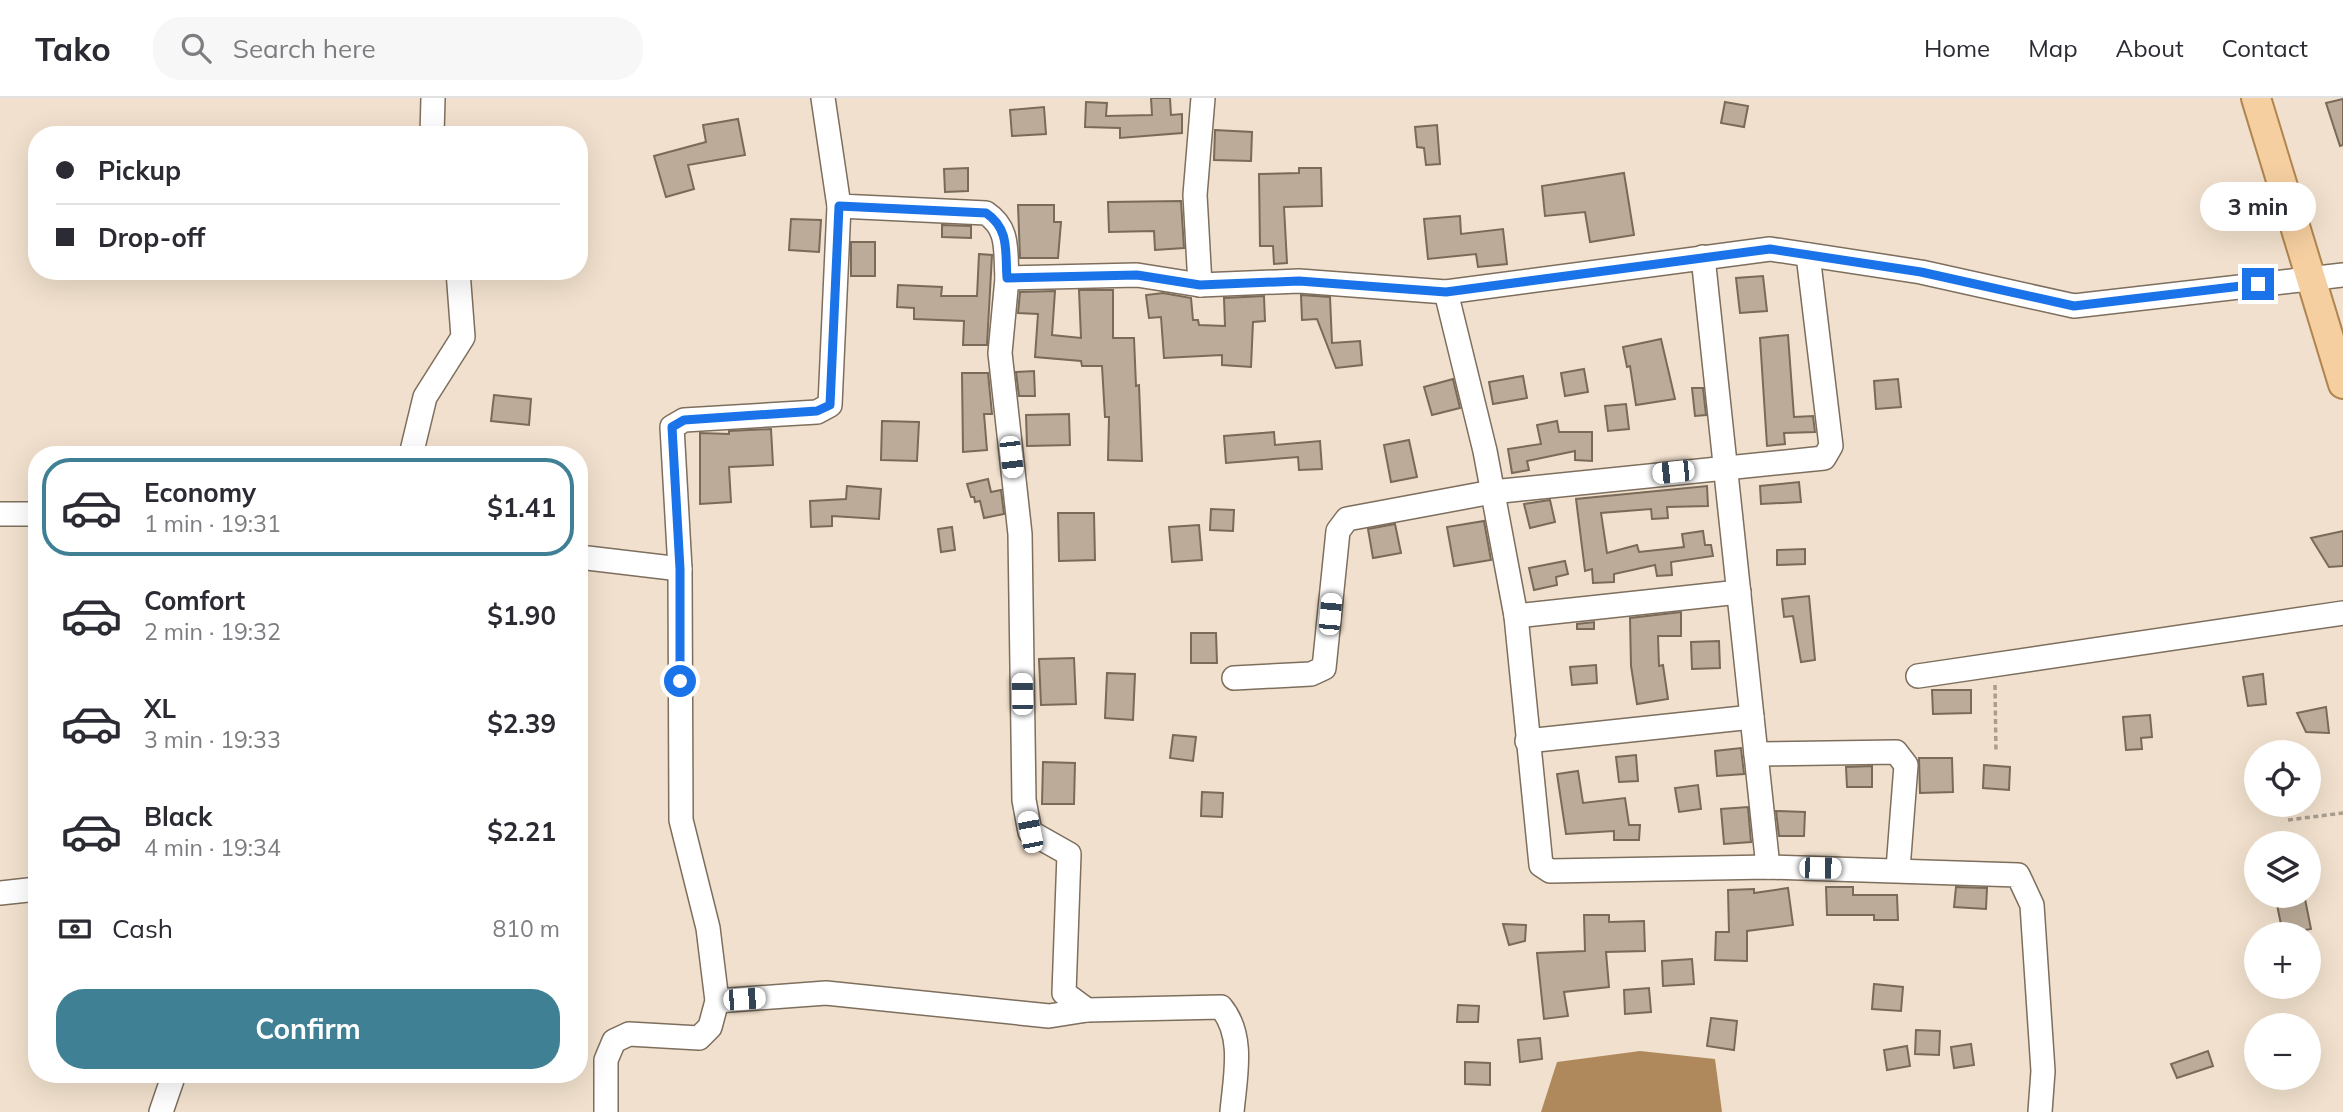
<!DOCTYPE html>
<meta charset="utf-8">
<style>
body{margin:0;font-family:Mulish,sans-serif;background:#f7f7f7;color:#2b2b33;height:100vh;display:flex;flex-direction:column;font-size:26px;white-space:nowrap}
*{box-sizing:border-box;margin:0}
p{font-size:23px;color:#7c7c81}
.icon{flex:none;width:38px;height:38px;fill:none;stroke:currentColor;stroke-width:2;stroke-linecap:round;stroke-linejoin:round}
.map{position:relative;flex:1;overflow:hidden}
.side{position:absolute;left:28px;top:348px;width:560px;height:637px;display:flex;flex-direction:column;background:#fff;border-radius:28px;box-shadow:0 7px 28px #0002}
.side>*{flex:none}
.guide{position:absolute;left:28px;top:28px;width:560px;height:154px;border-radius:28px;box-shadow:0 7px 28px #0002;display:grid;align-content:center;height:154px;padding:0 28px;background:#fff}
.controls{position:absolute;left:2244px;top:642px;display:grid;gap:14px}
.controls a{display:grid;place-items:center;width:77px;height:77px;border-radius:50%;background:#fff;box-shadow:0 7px 28px #0002;font-size:35px}
.end{position:absolute;width:32px;height:32px;margin:-16px;border:9px solid #1a73e8;background:#fff;box-shadow:0 0 0 4px #fff}
.from{border-radius:50%}
.bubble{position:absolute;height:49px;border-radius:24px;background:#fff;box-shadow:0 7px 28px #0002;font-size:23px;font-weight:700;line-height:49px;text-align:center}
.car{position:absolute;width:21px;height:42px;margin:-21px -10px;border-radius:9px;box-shadow:0 0 5px 2px #0007;background:linear-gradient(#fff 24%,#345 0 40%,#fff 0 76%,#345 0 86%,#fff 0)}
.guide b{display:flex;align-items:center;gap:24px;height:66px;font-size:26px}
.guide b+b{border-top:2px solid #e1e1e2}
.guide i{width:18px;height:18px;background:#2b2b33}
ul{padding:12px 0 0;list-style:none}
li{display:flex;align-items:center;gap:21px;height:98px;margin:0 14px 10px;padding:0 14px;border:4px solid transparent;border-radius:28px}
li div{flex:1}
li b{display:block;font-size:26px}
li em{font-style:normal;font-weight:700}
li.selected{border-color:#408094}
li>.icon{width:63px;height:63px;stroke-width:1.5}
.pay{display:flex;align-items:center;gap:18px;height:77px;padding:0 28px;font-size:26px}
.pay p{margin-inline-start:auto}
.button{display:flex;gap:14px;margin-top:auto;padding:14px 28px}
.button a{flex:1;height:80px;border-radius:28px;background:#408094;color:#fff;font-size:28px;font-weight:700;line-height:80px;text-align:center}
header{display:flex;align-items:center;gap:42px;box-sizing:border-box;height:98px;padding:0 35px;background:#fff;border-bottom:2px solid #e1e1e2}
header strong{font-size:33px}
nav{display:flex;gap:38px;margin-inline-start:auto;font-size:24px}
.search{width:490px;height:63px;background:#f7f7f7;display:flex;align-items:center;gap:18px;box-sizing:border-box;padding:0 24px;border-radius:28px;color:#7c7c81;font-size:26px}
.map>svg:first-child{display:block}
.water{fill:#af895c}
.building{fill:#bbab98;stroke:#796a59;stroke-width:2}
.lines{fill:none;stroke-linecap:round;stroke-linejoin:round}
.minor-casing{stroke:#7d6e5d;stroke-width:26}
.major-casing{stroke:#b0854f;stroke-width:32}
.path{stroke:#aa9d8e;stroke-width:3.5;stroke-dasharray:5 3.5;stroke-linecap:butt}
.minor{stroke:#fff;stroke-width:23}
.major{stroke:#f5cfa0;stroke-width:28}
.route{stroke:#1a73e8;stroke-width:9}
</style>
<header>
<strong>Tako</strong>
<div class="search"><svg class="icon" aria-label="search" viewBox="0 0 24 24"><circle cx="10" cy="10" r="6"/><path d="M15 15l6 6"/></svg>Search here</div>
<nav><a>Home</a><a>Map</a><a>About</a><a>Contact</a></nav>
</header>
<div class="map">
<svg width="2343" height="1014" viewBox="0 0 2343 1014">
<rect width="100%" height="100%" fill="#f1e0cd"/>
<polygon class="water" points="1640,953 1715,961 1722,1014 1541,1014 1557,964"/>
<g class="building">
<polygon points="1151,0 1170,0 1171,17 1182,16 1182,35 1120,40 1120,30 1085,29 1086,4 1107,5 1106,18 1152,17"/>
<polygon points="2343,1 2343,47 2340,48 2326,5"/>
<polygon points="1725,4 1748,8 1744,29 1721,25"/>
<polygon points="1044,9 1046,36 1012,38 1010,12"/>
<polygon points="738,21 745,57 688,67 694,91 666,99 654,58 706,44 703,27"/>
<polygon points="1437,27 1440,66 1426,67 1424,50 1417,49 1415,29"/>
<polygon points="1215,32 1252,34 1251,63 1214,62"/>
<polygon points="968,70 968,93 945,94 944,71"/>
<polygon points="1299,70 1321,70 1322,108 1284,109 1287,165 1274,166 1273,148 1260,148 1259,76 1299,75"/>
<polygon points="1624,75 1634,137 1590,144 1585,114 1545,118 1542,88"/>
<polygon points="1181,103 1184,150 1155,152 1154,133 1109,134 1108,104"/>
<polygon points="1018,107 1054,107 1054,124 1061,124 1058,160 1020,160"/>
<polygon points="1460,118 1461,136 1503,131 1507,166 1478,169 1476,156 1428,161 1424,121"/>
<polygon points="791,121 821,122 819,154 789,152"/>
<polygon points="942,127 971,128 971,140 942,139"/>
<rect x="851" y="144" width="24" height="34"/>
<polygon points="979,156 992,157 987,247 963,247 964,223 914,221 914,210 897,209 898,187 942,189 941,198 977,198"/>
<polygon points="1763,178 1767,213 1740,215 1736,180"/>
<polygon points="1079,192 1113,192 1113,240 1134,240 1136,288 1139,287 1142,363 1108,362 1109,319 1105,319 1102,268 1082,268 1081,263 1035,259 1038,216 1018,215 1020,194 1055,193 1052,237 1081,240"/>
<polygon points="1163,195 1191,200 1193,222 1198,222 1199,227 1225,228 1224,200 1264,198 1265,223 1253,224 1251,269 1222,267 1222,257 1164,260 1161,219 1149,220 1146,197"/>
<polygon points="1301,197 1330,199 1332,245 1360,243 1362,267 1336,270 1317,221 1302,222"/>
<polygon points="1788,237 1794,319 1813,318 1815,334 1784,335 1785,346 1767,348 1760,240"/>
<polygon points="1661,241 1675,301 1636,307 1630,268 1627,269 1623,249"/>
<polygon points="1584,271 1588,294 1565,298 1561,275"/>
<polygon points="1034,273 1035,298 1019,298 1016,274"/>
<polygon points="962,275 988,275 992,316 984,316 987,352 963,354"/>
<polygon points="1523,278 1527,300 1493,306 1489,284"/>
<polygon points="1453,281 1460,310 1432,317 1424,289"/>
<polygon points="1898,281 1901,309 1876,311 1874,283"/>
<polygon points="1692,290 1703,290 1706,317 1695,318"/>
<polygon points="494,297 531,301 529,327 491,323"/>
<polygon points="1626,306 1629,331 1608,333 1605,308"/>
<polygon points="1069,316 1070,347 1027,348 1026,317"/>
<polygon points="882,323 919,324 917,363 881,362"/>
<polygon points="1557,323 1559,334 1592,334 1592,363 1575,362 1575,353 1527,363 1529,372 1512,375 1508,351 1541,346 1537,327"/>
<polygon points="771,331 773,367 729,369 731,404 700,406 700,335 729,336 729,333"/>
<polygon points="1274,334 1275,347 1320,343 1322,371 1299,372 1298,359 1226,365 1224,338"/>
<polygon points="1409,342 1417,379 1391,384 1384,347"/>
<polygon points="988,381 991,394 1001,392 1004,416 984,420 980,403 975,404 974,399 971,399 967,386"/>
<polygon points="1799,384 1801,404 1761,406 1760,388"/>
<polygon points="847,388 881,391 879,421 832,418 832,428 811,429 810,403 846,401"/>
<polygon points="1707,388 1708,408 1667,409 1668,420 1652,421 1651,411 1601,415 1607,455 1637,447 1639,454 1684,449 1682,436 1703,433 1705,447 1711,447 1713,458 1671,464 1672,477 1657,478 1655,467 1614,476 1614,484 1593,485 1592,471 1585,473 1576,401"/>
<polygon points="1550,402 1555,424 1530,430 1524,406"/>
<polygon points="1211,411 1234,412 1233,433 1210,432"/>
<polygon points="1058,415 1094,415 1095,462 1059,463"/>
<polygon points="1484,423 1491,462 1454,468 1447,429"/>
<polygon points="1395,426 1401,455 1373,460 1368,431"/>
<polygon points="1199,427 1202,462 1172,464 1169,429"/>
<polygon points="952,429 955,452 941,454 938,431"/>
<polygon points="2343,433 2343,468 2329,469 2311,440"/>
<polygon points="1805,451 1805,466 1777,467 1777,452"/>
<polygon points="1565,463 1568,476 1556,479 1557,487 1534,492 1529,470"/>
<polygon points="1809,498 1815,562 1801,564 1793,518 1784,519 1782,501"/>
<polygon points="1681,514 1681,538 1658,538 1659,568 1663,567 1668,601 1637,606 1631,568 1630,520"/>
<polygon points="1594,524 1594,531 1577,531 1577,526"/>
<polygon points="1191,535 1216,535 1217,565 1191,565"/>
<polygon points="1719,543 1720,570 1692,571 1691,544"/>
<polygon points="1074,560 1076,606 1041,607 1039,561"/>
<polygon points="1596,567 1597,585 1572,587 1570,569"/>
<polygon points="1107,575 1135,576 1133,622 1105,620"/>
<polygon points="2263,576 2266,606 2248,608 2243,579"/>
<polygon points="1932,592 1971,592 1971,615 1933,616"/>
<polygon points="2326,609 2329,635 2306,634 2297,615"/>
<polygon points="2150,617 2152,639 2141,640 2142,651 2126,652 2123,619"/>
<polygon points="1173,637 1196,639 1193,663 1170,660"/>
<polygon points="1741,650 1744,676 1717,678 1715,653"/>
<polygon points="1636,657 1638,683 1619,684 1616,659"/>
<polygon points="1919,660 1952,660 1953,694 1920,695"/>
<polygon points="1043,664 1075,665 1074,706 1042,706"/>
<polygon points="1984,667 2010,669 2009,692 1983,690"/>
<polygon points="1872,668 1872,689 1847,689 1846,669"/>
<polygon points="1578,673 1583,705 1625,700 1629,727 1640,727 1639,742 1614,742 1614,733 1566,736 1557,676"/>
<polygon points="1698,687 1701,711 1679,714 1675,690"/>
<polygon points="1202,694 1223,695 1222,719 1201,718"/>
<polygon points="1748,709 1751,744 1724,746 1721,711"/>
<polygon points="1776,713 1805,714 1804,738 1779,738"/>
<polygon points="1826,789 1853,789 1853,797 1897,797 1898,822 1874,822 1874,817 1827,817"/>
<polygon points="1956,789 1987,790 1986,811 1954,809"/>
<polygon points="1788,790 1793,827 1747,833 1747,863 1715,862 1716,834 1729,834 1728,792 1754,791 1754,795"/>
<polygon points="2305,801 2311,831 2283,836 2277,807"/>
<polygon points="1584,817 1609,817 1609,824 1644,823 1645,853 1606,854 1609,889 1564,894 1568,918 1544,921 1537,855 1585,853"/>
<polygon points="1503,826 1526,827 1525,843 1509,847"/>
<polygon points="1692,861 1694,886 1663,888 1662,863"/>
<polygon points="1874,886 1903,889 1901,913 1872,911"/>
<polygon points="1649,890 1651,914 1625,916 1624,892"/>
<polygon points="1458,907 1479,908 1478,924 1457,924"/>
<polygon points="1711,920 1737,923 1734,952 1707,948"/>
<polygon points="1916,932 1940,933 1939,957 1915,956"/>
<polygon points="1540,940 1542,961 1520,964 1518,942"/>
<polygon points="1971,946 1974,967 1954,970 1951,949"/>
<polygon points="1907,948 1910,968 1887,972 1884,952"/>
<polygon points="2208,953 2213,968 2177,980 2171,966"/>
<polygon points="1465,964 1490,965 1490,987 1465,986"/>
</g>
<g class="lines">
<defs>
<g id="minor">
<path d="M823,0L839,108L986,115C1010,131 1005,153 1007,180L1137,177L1200,187L1299,183L1446,194L1770,151L1921,174L2074,208L2343,177"/>
<polyline points="432,37 433,0"/>
<polyline points="1703,159 1768,769"/>
<path d="M1007,180L1000,255L1020,436L1024,702L1030,734L1069,756L1064,895L1087,912L1221,909C1245,938 1235,979 1232,1014"/>
<polyline points="1200,187 1195,97 1203,0"/>
<polyline points="1446,194 1485,353 1516,518 1541,767 1550,773 1768,769 2018,777 2032,807 2043,973 2040,1014"/>
<polyline points="411,357 425,299 463,239 458,173"/>
<polyline points="0,416 37,416"/>
<polyline points="579,459 680,471"/>
<polyline points="1516,518 1739,494"/>
<polyline points="1918,578 2343,515"/>
<polyline points="1234,580 1311,576 1324,570 1338,433 1347,421 1492,394 1824,360 1831,348 1808,157"/>
<polyline points="1527,643 1752,619"/>
<polyline points="1756,656 1896,654 1906,667 1898,771"/>
<polyline points="0,795 37,791"/>
<polyline points="717,903 826,895 1049,918 1087,912"/>
<polyline points="161,1014 174,976"/>
<polyline points="606,1014 606,962 614,943 629,936 699,940 710,929 717,903 708,830 681,722 680,471 672,329 684,322 817,314 830,307 839,108"/>
</g>
<polyline id="major" points="2256,0 2343,286"/>
</defs>
<use href="#minor" class="minor-casing"/>
<use href="#major" class="major-casing"/>
<g class="path">
<polyline points="1995,587 1996,655"/>
<polyline points="2288,722 2343,715"/>
</g>
<use href="#minor" class="minor"/>
<use href="#major" class="major"/>
</g>
<g class="lines">
<path class="route" d="M680,583V471L672,329L684,322L817,313L830,307L839,108L986,115C1010,131 1005,154 1007,180L1137,177L1200,187L1299,183L1446,194L1770,151L1921,174L2074,208L2258,186"/>
</g>
</svg>
<div class="controls">
<a><svg class="icon" aria-label="locate" viewBox="0 0 24 24"><circle cx="12" cy="12" r="6"/><path d="M12 2v4M12 18v4M2 12h4M18 12h4"/></svg></a>
<a><svg class="icon" aria-label="layers" viewBox="0 0 24 24"><path d="M12 4l9 5-9 5-9-5zM3 14l9 5 9-5"/></svg></a>
<a>+</a>
<a>−</a>
</div>
<i class="end from" style="left:680px;top:583px"></i>
<i class="end" style="left:2258px;top:186px"></i>
<div class="bubble" style="left:2200px;top:84px;width:116px">3 min</div>
<i class="car" style="left:1011px;top:359px;rotate:173deg"></i>
<i class="car" style="left:1673px;top:374px;rotate:264deg"></i>
<i class="car" style="left:1330px;top:516px;rotate:5deg"></i>
<i class="car" style="left:1022px;top:596px;rotate:359deg"></i>
<i class="car" style="left:1030px;top:734px;rotate:349deg"></i>
<i class="car" style="left:1820px;top:770px;rotate:91deg"></i>
<i class="car" style="left:744px;top:901px;rotate:86deg"></i>
<div class="guide">
<b><i class="from"></i>Pickup</b>
<b><i></i>Drop-off</b>
</div>
<section class="side">
<ul>
<li class="selected"><svg class="icon" aria-label="car" viewBox="0 0 24 24"><path d="M5 17H2v-5l4-1 3-4h7l3 4 3 1v5h-3M9 17h6M6 11h13"/><circle cx="7" cy="17" r="2"/><circle cx="17" cy="17" r="2"/></svg><div><b>Economy</b><p>1 min · 19:31</p></div><em>$1.41</em></li>
<li><svg class="icon" aria-label="car" viewBox="0 0 24 24"><path d="M5 17H2v-5l4-1 3-4h7l3 4 3 1v5h-3M9 17h6M6 11h13"/><circle cx="7" cy="17" r="2"/><circle cx="17" cy="17" r="2"/></svg><div><b>Comfort</b><p>2 min · 19:32</p></div><em>$1.90</em></li>
<li><svg class="icon" aria-label="car" viewBox="0 0 24 24"><path d="M5 17H2v-5l4-1 3-4h7l3 4 3 1v5h-3M9 17h6M6 11h13"/><circle cx="7" cy="17" r="2"/><circle cx="17" cy="17" r="2"/></svg><div><b>XL</b><p>3 min · 19:33</p></div><em>$2.39</em></li>
<li><svg class="icon" aria-label="car" viewBox="0 0 24 24"><path d="M5 17H2v-5l4-1 3-4h7l3 4 3 1v5h-3M9 17h6M6 11h13"/><circle cx="7" cy="17" r="2"/><circle cx="17" cy="17" r="2"/></svg><div><b>Black</b><p>4 min · 19:34</p></div><em>$2.21</em></li>
</ul>
<div class="pay"><svg class="icon" aria-label="cash" viewBox="0 0 24 24"><path d="M3 7h18v10H3z"/><circle cx="12" cy="12" r="2"/></svg>Cash<p>810 m</p></div>
<div class="button"><a>Confirm</a></div>
</section>
</div>
